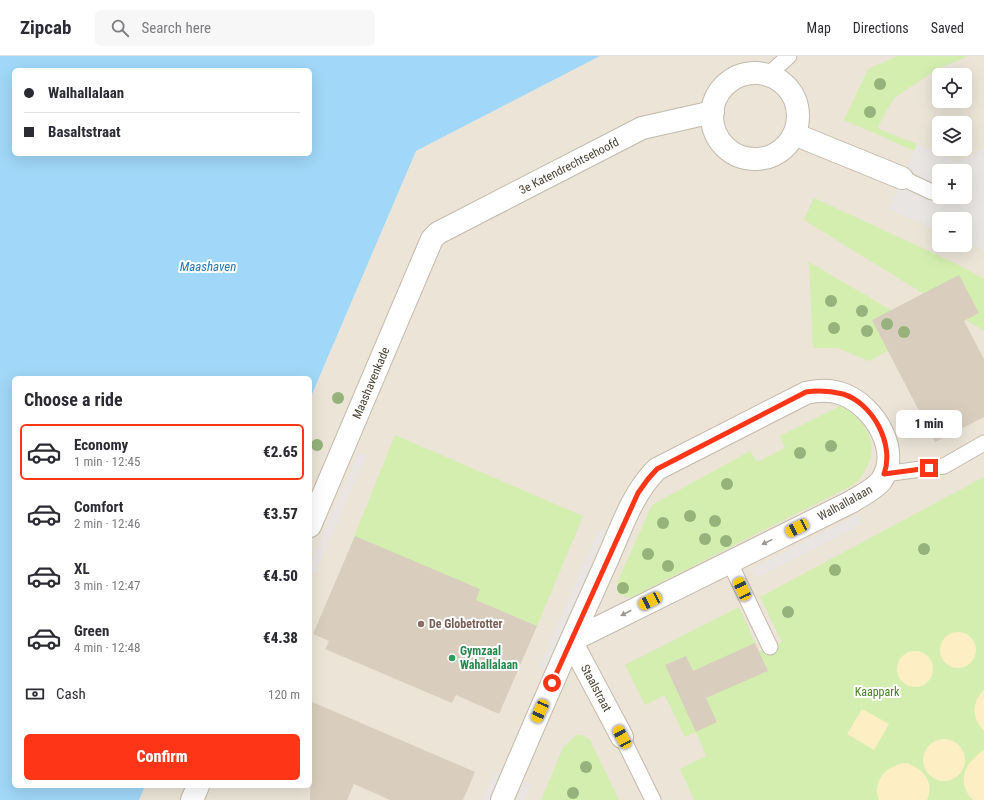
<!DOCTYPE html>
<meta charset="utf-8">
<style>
body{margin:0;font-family:"Roboto Condensed",sans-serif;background:#f7f7f7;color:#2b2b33;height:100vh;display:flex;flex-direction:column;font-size:15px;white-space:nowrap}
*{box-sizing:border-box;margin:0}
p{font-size:13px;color:#7c7c81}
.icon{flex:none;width:22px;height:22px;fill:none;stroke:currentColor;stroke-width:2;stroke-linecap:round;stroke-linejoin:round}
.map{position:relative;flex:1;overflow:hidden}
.side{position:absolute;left:12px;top:320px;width:300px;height:412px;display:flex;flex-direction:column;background:#fff;border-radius:6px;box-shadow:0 4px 16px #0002}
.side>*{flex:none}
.top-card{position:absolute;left:12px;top:12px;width:300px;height:88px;border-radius:6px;box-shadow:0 4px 16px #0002;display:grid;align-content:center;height:88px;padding:0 12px;background:#fff}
.tools{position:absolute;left:932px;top:12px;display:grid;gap:8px}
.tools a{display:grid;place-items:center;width:40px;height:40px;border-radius:6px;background:#fff;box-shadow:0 4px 16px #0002;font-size:20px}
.end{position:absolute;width:18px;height:18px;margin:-9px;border:5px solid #ff3518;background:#fff;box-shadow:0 0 0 2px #fff}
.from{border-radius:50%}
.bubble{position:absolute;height:28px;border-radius:6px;background:#fff;box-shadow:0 4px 16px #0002;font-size:13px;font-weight:800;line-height:28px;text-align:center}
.car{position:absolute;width:12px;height:24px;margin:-12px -6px;border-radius:5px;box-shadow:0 0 3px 1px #0007;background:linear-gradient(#f5c518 24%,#345 0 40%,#f5c518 0 76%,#345 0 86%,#f5c518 0)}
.top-card b{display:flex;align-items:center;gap:14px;height:38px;font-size:15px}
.top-card b+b{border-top:1px solid #e1e1e2}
.top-card i{width:10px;height:10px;background:#2b2b33}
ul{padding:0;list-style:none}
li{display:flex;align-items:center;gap:12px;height:56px;margin:0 8px 6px;padding:0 4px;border:2px solid transparent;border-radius:6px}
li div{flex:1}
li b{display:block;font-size:15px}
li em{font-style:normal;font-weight:800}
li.selected{border-color:#ff3518}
li>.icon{width:36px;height:36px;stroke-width:1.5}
h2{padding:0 12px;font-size:18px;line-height:48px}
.pay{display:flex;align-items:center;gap:10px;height:44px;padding:0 12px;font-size:15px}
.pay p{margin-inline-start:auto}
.action{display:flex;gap:8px;margin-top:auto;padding:8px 12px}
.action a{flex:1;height:46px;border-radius:6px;background:#ff3518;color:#fff;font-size:16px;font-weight:800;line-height:46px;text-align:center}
header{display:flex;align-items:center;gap:24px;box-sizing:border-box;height:56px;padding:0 20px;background:#fff;border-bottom:1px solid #e1e1e2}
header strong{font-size:19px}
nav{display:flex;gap:22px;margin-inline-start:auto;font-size:14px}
.search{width:280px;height:36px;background:#f7f7f7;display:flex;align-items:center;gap:10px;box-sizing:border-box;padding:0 14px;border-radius:6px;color:#7c7c81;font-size:15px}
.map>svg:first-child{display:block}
.residential{fill:#ebe4d7;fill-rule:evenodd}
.green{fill:#d3eeaf}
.sand{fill:#fdefc3}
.parking{fill:#e8e5e2;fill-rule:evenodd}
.water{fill:#a1d7f8;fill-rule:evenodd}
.building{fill:#d9cebe}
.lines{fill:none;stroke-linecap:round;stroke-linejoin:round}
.lane-casing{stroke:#c3baab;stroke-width:17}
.street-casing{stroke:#c3baab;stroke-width:24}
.lane{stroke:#fff;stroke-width:15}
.street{stroke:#fff;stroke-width:22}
.tree{fill:#96b37b}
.oneway{fill:#9d9891}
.route{stroke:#ff3518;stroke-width:5}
.education-dot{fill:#8d6e63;stroke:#fff;stroke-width:1.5}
.leisure-dot{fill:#2e9e5b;stroke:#fff;stroke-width:1.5}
.labels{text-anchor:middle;stroke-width:4;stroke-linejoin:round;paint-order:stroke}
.street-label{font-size:12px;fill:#4c4337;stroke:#fff}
.education-label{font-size:12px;font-weight:bold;fill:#785e54;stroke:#fff;text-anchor:start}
.leisure-label{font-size:12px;font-weight:bold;fill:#27864d;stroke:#fff;text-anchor:start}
.park-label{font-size:12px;fill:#477f21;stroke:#fff}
.water-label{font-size:13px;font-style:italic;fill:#2078b3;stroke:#fff}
</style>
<header>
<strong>Zipcab</strong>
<div class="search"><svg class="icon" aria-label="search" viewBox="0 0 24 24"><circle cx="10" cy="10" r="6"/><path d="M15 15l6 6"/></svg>Search here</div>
<nav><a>Map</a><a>Directions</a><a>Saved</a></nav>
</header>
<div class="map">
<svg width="984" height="744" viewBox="0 0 984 744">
<rect width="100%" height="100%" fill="#f6f2ea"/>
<path class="residential" d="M600,0H984V744H139L145,730H310V343L416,95ZM939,19H965V45H939ZM939,67H965V93H939ZM939,115H965V141H939ZM939,163H965V189H939Z"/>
<g class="green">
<polygon points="898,0 969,0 939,12 894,42 878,70 881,74 917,88 915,95 844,64 868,13"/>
<polygon points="814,142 959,209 984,223 984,275 804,164"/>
<polygon points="809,206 925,274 869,305 838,292 813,292"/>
<path d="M840,350C856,357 876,378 871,399C869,410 862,420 855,428L630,542L618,538L617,527L652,449L750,395L757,406L785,392L780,380Z"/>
<polygon points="395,379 583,460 537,570 350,491"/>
<polygon points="984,421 984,744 694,744 680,713 706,700 696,676 685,681 665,639 645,649 625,609 739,551 759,596 782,586 760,541"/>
<polygon points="576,679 582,679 590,684 619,744 541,744 563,692"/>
</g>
<g class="sand">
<circle cx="958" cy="594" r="18"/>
<circle cx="915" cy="613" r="18"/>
<path d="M984,634V675C972,663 971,646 984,634Z"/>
<polygon points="862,653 889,668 874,694 847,678"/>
<circle cx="944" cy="704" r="21"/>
<path d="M984,694V744H973C955,726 965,706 984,694Z"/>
<path d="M907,707C923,713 935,726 927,744H879C871,724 888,708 907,707Z"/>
</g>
<g class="parking">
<path d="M917,88L958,106L984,93V194L965,186V163H939V175L889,153ZM939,115H965V141H939Z"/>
<polygon points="358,397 366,400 315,518 310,516 310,508"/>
<polygon points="857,459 861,468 757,522 753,513"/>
<polygon points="599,473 605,476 546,614 539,611"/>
<polygon points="495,716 503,719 491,744 482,744"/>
<polygon points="523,725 532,728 524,744 515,744"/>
</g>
<path class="water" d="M0,0H600L416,95L310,343V322H14V730H145L139,744H0ZM14,14H310V98H14Z"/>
<g class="building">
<polygon points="959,219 979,257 964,265 984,303 984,361 935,386 872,264"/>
<polygon points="355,480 480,533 476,544 537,570 499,658 456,639 452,647 325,593 329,585 313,578"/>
<polygon points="755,587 768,615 706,642 717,666 696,676 665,609 686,600 693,615"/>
<polygon points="310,645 475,716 463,744 390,744 354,728 347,744 310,744"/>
</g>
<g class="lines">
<defs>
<g id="lane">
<polyline points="768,19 789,0"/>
<polyline points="902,122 932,136"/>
<polyline points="884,418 944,410 984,387"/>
<polyline points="729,505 770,591"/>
<polyline points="622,681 653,744"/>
</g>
<g id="street">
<circle cx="755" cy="60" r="43"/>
<polyline points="794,78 902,122"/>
<polyline points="310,470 432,183 438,177 642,72 713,56"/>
<polyline points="571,585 622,681"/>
<polyline points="192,744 198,730"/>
<path d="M502,744C535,666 569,588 604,511C619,479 631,438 657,413L806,337C818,334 833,334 845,339C874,351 902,395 881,425C874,434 860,440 851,446L571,585"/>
</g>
</defs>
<use href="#lane" class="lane-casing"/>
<use href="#street" class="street-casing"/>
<use href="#lane" class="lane"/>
<use href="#street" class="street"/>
</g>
<g class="tree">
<circle cx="880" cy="28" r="6"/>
<circle cx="870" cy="56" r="6"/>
<circle cx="831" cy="245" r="6"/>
<circle cx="862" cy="255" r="6"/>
<circle cx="887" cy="268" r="6"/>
<circle cx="834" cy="272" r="6"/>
<circle cx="867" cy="275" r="6"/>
<circle cx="904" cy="276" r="6"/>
<circle cx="338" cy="342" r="6"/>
<circle cx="317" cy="389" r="6"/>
<circle cx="831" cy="390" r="6"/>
<circle cx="800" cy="397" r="6"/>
<circle cx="727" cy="428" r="6"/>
<circle cx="690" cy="460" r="6"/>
<circle cx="715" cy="465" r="6"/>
<circle cx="663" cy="467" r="6"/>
<circle cx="705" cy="483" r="6"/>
<circle cx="726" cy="485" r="6"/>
<circle cx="924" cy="493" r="6"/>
<circle cx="648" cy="498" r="6"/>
<circle cx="668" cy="510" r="6"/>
<circle cx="835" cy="514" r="6"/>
<circle cx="623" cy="532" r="6"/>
<circle cx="788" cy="556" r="6"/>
<circle cx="586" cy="711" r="6"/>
<circle cx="573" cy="737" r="6"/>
</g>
<defs><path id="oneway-solid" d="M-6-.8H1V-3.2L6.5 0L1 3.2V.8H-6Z"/></defs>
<g class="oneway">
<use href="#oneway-solid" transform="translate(767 486) rotate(154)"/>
<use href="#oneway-solid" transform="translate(626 557) rotate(153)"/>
</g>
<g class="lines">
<path class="route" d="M552,627L638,437L648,423L657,413L806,336C818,334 831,335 843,338C873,347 895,389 884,418L929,412"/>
</g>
<circle class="education-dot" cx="421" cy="568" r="4"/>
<circle class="leisure-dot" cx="452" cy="602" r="4"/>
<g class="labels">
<g class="street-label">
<text transform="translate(569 110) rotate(-27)" y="4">3e Katendrechtsehoofd</text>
<text transform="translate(371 327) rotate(-67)" y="4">Maashavenkade</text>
<text transform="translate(845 447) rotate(-29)" y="4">Walhallalaan</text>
<text transform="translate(596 632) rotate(62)" y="4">Staalstraat</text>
</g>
<g class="education-label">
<text x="429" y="572">De Globetrotter</text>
</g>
<g class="leisure-label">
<text x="460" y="599">Gymzaal<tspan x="460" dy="14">Wahallalaan</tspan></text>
</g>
<g class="park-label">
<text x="877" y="640">Kaappark</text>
</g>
<g class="water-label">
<text x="208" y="215">Maashaven</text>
</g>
</g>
</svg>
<div class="tools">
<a><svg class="icon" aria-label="locate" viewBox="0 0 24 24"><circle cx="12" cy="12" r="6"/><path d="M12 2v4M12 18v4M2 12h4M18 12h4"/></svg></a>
<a><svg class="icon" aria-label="layers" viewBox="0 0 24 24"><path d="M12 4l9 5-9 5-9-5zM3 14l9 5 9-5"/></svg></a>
<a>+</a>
<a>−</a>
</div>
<i class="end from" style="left:552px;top:627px"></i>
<i class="end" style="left:929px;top:412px"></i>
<div class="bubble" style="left:896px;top:354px;width:66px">1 min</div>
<i class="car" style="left:797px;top:472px;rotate:244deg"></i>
<i class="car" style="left:742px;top:533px;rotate:335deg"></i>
<i class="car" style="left:650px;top:545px;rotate:243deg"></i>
<i class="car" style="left:540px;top:655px;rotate:204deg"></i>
<i class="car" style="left:622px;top:681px;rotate:332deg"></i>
<div class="top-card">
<b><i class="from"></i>Walhallalaan</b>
<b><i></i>Basaltstraat</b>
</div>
<section class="side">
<h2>Choose a ride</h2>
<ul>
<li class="selected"><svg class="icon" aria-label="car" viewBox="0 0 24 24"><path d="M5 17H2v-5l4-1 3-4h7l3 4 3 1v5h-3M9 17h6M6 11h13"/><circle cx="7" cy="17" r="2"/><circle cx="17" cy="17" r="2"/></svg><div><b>Economy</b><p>1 min · 12:45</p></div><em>€2.65</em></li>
<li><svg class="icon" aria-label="car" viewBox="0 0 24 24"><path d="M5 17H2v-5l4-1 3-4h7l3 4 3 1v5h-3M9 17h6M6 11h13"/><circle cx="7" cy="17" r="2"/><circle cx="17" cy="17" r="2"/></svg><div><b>Comfort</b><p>2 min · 12:46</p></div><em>€3.57</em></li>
<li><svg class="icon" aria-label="car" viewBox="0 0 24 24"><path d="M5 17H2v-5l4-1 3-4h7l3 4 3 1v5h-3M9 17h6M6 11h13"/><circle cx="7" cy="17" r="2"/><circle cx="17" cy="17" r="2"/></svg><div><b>XL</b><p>3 min · 12:47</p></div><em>€4.50</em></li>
<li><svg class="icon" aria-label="car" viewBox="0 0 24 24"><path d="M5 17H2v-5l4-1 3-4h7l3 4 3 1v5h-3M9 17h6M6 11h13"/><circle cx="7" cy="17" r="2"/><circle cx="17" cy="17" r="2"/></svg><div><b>Green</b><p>4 min · 12:48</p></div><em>€4.38</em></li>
</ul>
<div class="pay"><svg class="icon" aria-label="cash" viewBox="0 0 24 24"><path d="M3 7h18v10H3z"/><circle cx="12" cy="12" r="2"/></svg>Cash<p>120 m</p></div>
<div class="action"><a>Confirm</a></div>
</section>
</div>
